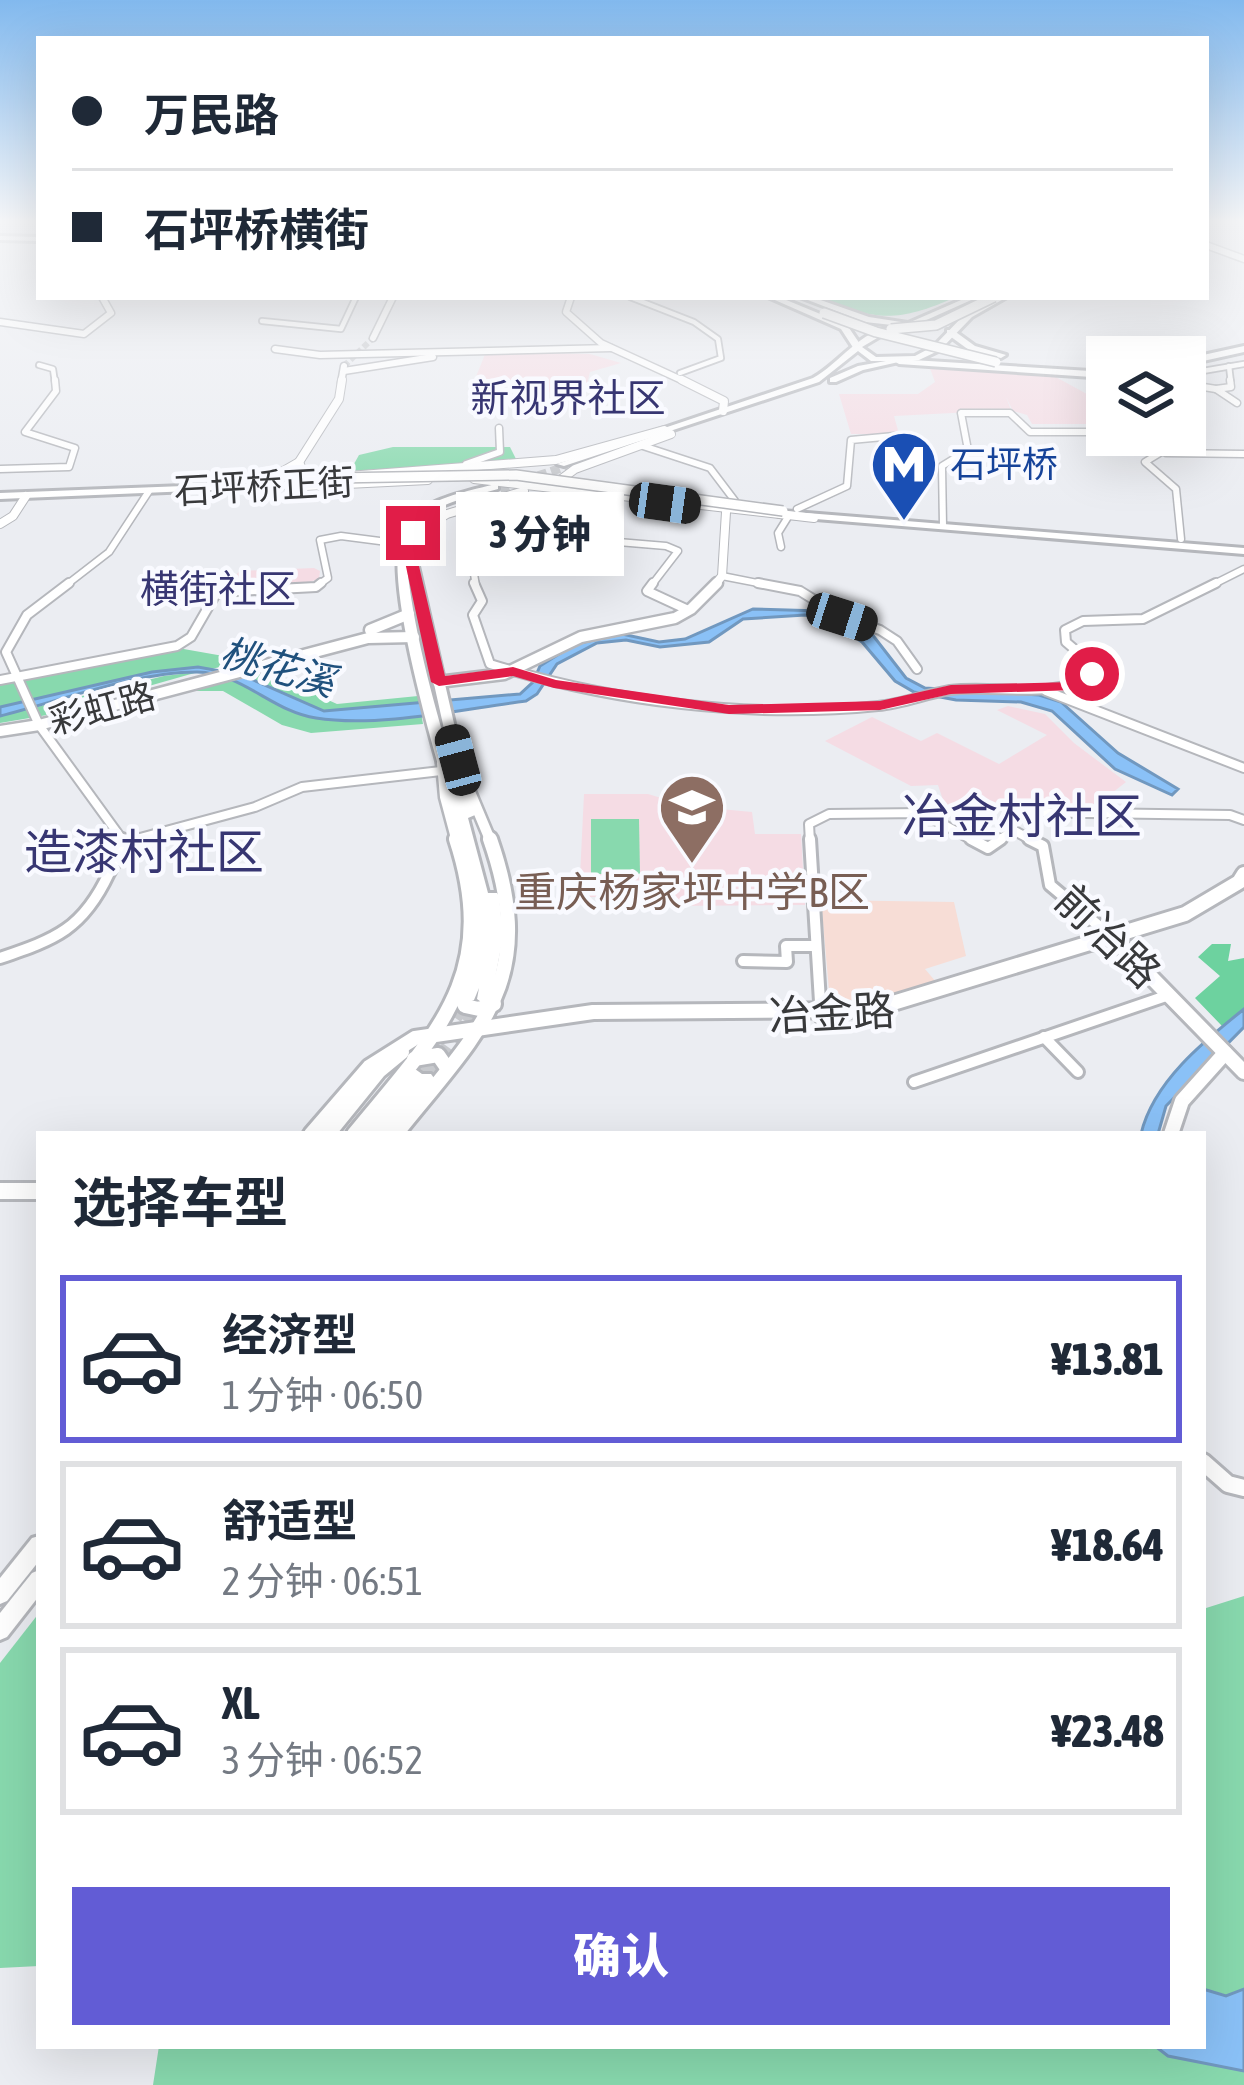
<!DOCTYPE html>
<html lang="zh">
<meta charset="utf-8">
<style>
body{margin:0;font-family:"Asap Condensed","Noto Sans SC",sans-serif;background:#f2f2f3;color:#1f2937;height:100vh;display:flex;flex-direction:column;font-size:45px;white-space:nowrap}
*{box-sizing:border-box;margin:0}
p{font-size:39px;color:#747a83}
.icon{flex:none;width:66px;height:66px;fill:none;stroke:currentColor;stroke-width:2;stroke-linecap:round;stroke-linejoin:round}
.map{position:relative;flex:1;overflow:hidden}
.details{position:absolute;left:36px;top:1131px;width:1170px;height:918px;display:flex;flex-direction:column;background:#fff;border-radius:0px;box-shadow:0 12px 48px #0002}
.details>*{flex:none}
.hud{position:absolute;left:36px;top:36px;width:1173px;height:264px;border-radius:0px;box-shadow:0 12px 48px #0002;display:grid;align-content:center;height:264px;padding:0 36px;background:#fff}
.fabs{position:absolute;left:1086px;top:336px;display:grid;gap:24px}
.fabs a{display:grid;place-items:center;width:120px;height:120px;border-radius:0px;background:#fff;box-shadow:0 12px 48px #0002;font-size:60px}
.end{position:absolute;width:54px;height:54px;margin:-27px;border:15px solid #e11d48;background:#fff;box-shadow:0 0 0 6px #fff}
.from{border-radius:50%}
.bubble{position:absolute;height:84px;border-radius:0px;background:#fff;box-shadow:0 12px 48px #0002;font-size:39px;font-weight:800;line-height:84px;text-align:center}
.car{position:absolute;width:36px;height:72px;margin:-36px -18px;border-radius:15px;box-shadow:0 0 9px 3px #0007;background:linear-gradient(#222 24%,#8ab4d8 0 40%,#222 0 76%,#8ab4d8 0 86%,#222 0)}
.hud b{display:flex;align-items:center;gap:42px;height:114px;font-size:45px}
.hud b+b{border-top:3px solid #e0e1e3}
.hud i{width:30px;height:30px;background:#1f2937}
ul{padding:0;list-style:none}
li{display:flex;align-items:center;gap:36px;height:168px;margin:0 24px 18px;padding:0 12px;border:6px solid #e0e1e3;border-radius:0px}
li div{flex:1}
li b{display:block;font-size:45px}
li em{font-style:normal;font-weight:800}
li.on{border-color:#625cd5}
li>.icon{width:108px;height:108px;stroke-width:1.5}
h2{padding:0 36px;font-size:54px;line-height:144px}
.action{display:flex;gap:24px;margin-top:auto;padding:24px 36px}
.action a{flex:1;height:138px;border-radius:0px;background:#625cd5;color:#fff;font-size:48px;font-weight:800;line-height:138px;text-align:center}
.map>svg:first-child{display:block}
.education{fill:#f5dce4}
.medical{fill:#f7ddd6}
.green{fill:#88d9ae}
.forest{fill:#6dd29f}
.water{fill:#8ac1f7;stroke:#7198bf;stroke-width:3}
.lines{fill:none;stroke-linecap:round;stroke-linejoin:round}
.secondary-tunnel{stroke:#c7c9cd;stroke-width:6;stroke-dasharray:6 3;stroke-linecap:butt}
.primary-tunnel-far1{stroke:#c7c9cd;stroke-width:9;stroke-dasharray:9 4.5;stroke-linecap:butt}
.primary-tunnel{stroke:#c7c9cd;stroke-width:15;stroke-dasharray:15 8;stroke-linecap:butt}
.street-far3-casing{stroke:#b5b7bc;stroke-width:8}
.street-far2-casing{stroke:#b5b7bc;stroke-width:9}
.street-far1-casing{stroke:#b5b7bc;stroke-width:12}
.street-casing{stroke:#b5b7bc;stroke-width:16}
.secondary-far4-casing{stroke:#b5b7bc;stroke-width:9}
.secondary-far3-casing{stroke:#b5b7bc;stroke-width:10}
.secondary-far2-casing{stroke:#b5b7bc;stroke-width:15}
.secondary-far1-casing{stroke:#b5b7bc;stroke-width:20}
.secondary-casing{stroke:#b5b7bc;stroke-width:22}
.primary-casing{stroke:#b5b7bc;stroke-width:6}
.highway-casing{stroke:#b5b7bc;stroke-width:6}
.street-far3{stroke:#fff;stroke-width:4.5}
.street-far2{stroke:#fff;stroke-width:6}
.street-far1{stroke:#fff;stroke-width:8}
.street{stroke:#fff;stroke-width:10}
.secondary-far4{stroke:#fff;stroke-width:6}
.secondary-far3{stroke:#fff;stroke-width:8}
.secondary-far2{stroke:#fff;stroke-width:10}
.secondary-far1{stroke:#fff;stroke-width:14}
.secondary{stroke:#fff;stroke-width:16}
.primary{fill:#fff;fill-rule:evenodd}
.highway{fill:#fff;fill-rule:evenodd}
.primary-bridge-casing{stroke:#b5b7bc;stroke-width:12;stroke-linecap:butt}
.highway-bridge-casing{stroke:#b5b7bc;stroke-width:12;stroke-linecap:butt}
.primary-bridge{stroke:#fff;stroke-width:9}
.highway-bridge{stroke:#fff;stroke-width:9}
.route{fill:#e11d48}
.labels{text-anchor:middle;stroke-width:9;stroke-linejoin:round;paint-order:stroke}
.far-transit-label{font-size:36px;fill:#164399;stroke:#f9faff;text-anchor:start}
.far-street-label{font-size:36px;fill:#38393b;stroke:#f9faff}
.far-quarter-label{font-size:39px;fill:#373672;stroke:#f9faff}
.far-water-label{font-size:39px;font-style:italic;fill:#20517d;stroke:#f9faff}
.education-label{font-size:42px;fill:#785e54;stroke:#f9faff}
.street-label{font-size:42px;fill:#38393b;stroke:#f9faff}
.quarter-label{font-size:48px;fill:#373672;stroke:#f9faff}
</style>
<div class="map">
<svg width="1244" height="2085" viewBox="0 0 1244 2085">
<rect width="100%" height="100%" fill="#ebedf2"/>
<g class="education">
<polygon points="486,352 590,354 621,363 590,372 584,396 551,395 544,381 475,379"/>
<polygon points="928,363 1052,375 1107,405 1107,415 1090,424 1032,424 1027,415 1013,411 1006,397 1011,410 894,416 899,434 851,434 839,394 918,394 935,382"/>
<polygon points="314,568 320,571 319,579 292,587 224,586 240,571"/>
<polygon points="1008,706 1045,714 1074,743 1126,782 1093,808 945,806 938,785 911,786 825,741 872,717 921,741 937,733 999,764 1047,735 997,710"/>
<polygon points="584,794 648,794 688,806 752,812 755,834 801,834 805,905 665,906 649,897 579,897"/>
</g>
<polygon class="medical" points="821,900 954,902 966,956 925,969 942,989 855,1007 829,990"/>
<g class="green">
<path d="M814,297H956C895,324 875,320 814,297Z"/>
<polygon points="393,447 510,447 517,461 350,471 359,455"/>
<polygon points="178,648 246,660 212,669 152,672 0,707 0,683"/>
<polygon points="259,669 337,704 418,696 423,724 311,733 282,725 223,691 175,691"/>
<polygon points="198,672 47,715 0,723 0,716 164,676"/>
<polygon points="591,819 639,819 640,874 591,874"/>
<polygon points="1244,1596 1244,2085 153,2085 159,2046 1203,2046 1203,1609"/>
<polygon points="39,1613 39,1966 0,1968 0,1663"/>
</g>
<polygon class="forest" points="1212,944 1231,944 1228,961 1244,958 1244,1011 1222,1026 1195,998 1220,976 1198,957"/>
<g class="water">
<path d="M753,609L821,611L868,629L906,678L925,688L1039,695L1061,702L1118,753L1178,789L1172,795L1115,769L1052,711L1021,702L956,700L914,692L895,681L862,642L831,621L805,615L743,619L709,642L660,647L626,640L597,643L557,664L537,694L526,701C463,709 378,728 316,718C273,712 243,673 197,672C136,672 60,701 0,716V707L152,672L198,667L242,675L324,711L520,694L533,682L540,666L575,644L622,634L659,642L685,639Z"/>
<path d="M1244,1009V1027L1166,1106L1158,1134H1141C1153,1082 1204,1041 1244,1009Z"/>
<polygon points="1203,1989 1226,1996 1244,1989 1244,2071 1168,2056 1155,2046 1203,2046"/>
</g>
<g class="lines">
<polyline class="secondary-tunnel" points="344,366 373,338"/>
<polyline class="primary-tunnel-far1" points="500,489 567,466"/>
<g class="primary-tunnel">
<polyline points="415,1074 469,997"/>
<polyline points="426,1078 484,999"/>
</g>
<defs>
<g id="street-far3">
<polyline points="630,297 694,322 718,339 721,358 680,373"/>
<polyline points="262,321 341,329 356,297"/>
<polyline points="39,365 53,369 55,383"/>
<polyline points="1229,366 1231,383"/>
<polyline points="1185,374 1244,364"/>
<polyline points="1106,383 1103,379 1107,379"/>
</g>
<g id="street-far2">
<polyline points="1104,380 1107,385"/>
<polyline points="1230,380 1231,387 1216,389 1237,403"/>
<polyline points="1185,384 1216,389"/>
<polyline points="1138,435 1168,448 1145,462 1176,489 1181,539"/>
<polyline points="643,446 710,468 735,501"/>
<polyline points="1166,453 1244,454"/>
<polyline points="466,464 500,452 499,428"/>
<polyline points="0,469 69,467 75,448 25,432 56,391 55,380"/>
<polyline points="797,509 847,486 851,440 894,436"/>
<polyline points="943,526 942,466 968,450 961,413 1010,413 1030,432 1107,432"/>
<polyline points="781,547 778,533 788,517"/>
<polyline points="722,576 773,586"/>
<polyline points="65,586 109,552 149,491"/>
<polyline points="317,586 328,578 320,540 341,536 395,543"/>
<polyline points="476,586 470,550 484,537 499,532 666,546 678,551 651,586"/>
<polyline points="1210,586 1244,569"/>
</g>
<g id="street-far1">
<polyline points="69,583 27,615 6,652 39,725 124,842"/>
<path d="M474,583L482,601L473,615L490,664C612,702 750,719 878,706C902,704 926,694 950,690C994,684 1054,701 1092,674L1086,659L1066,642L1065,630L1083,621L1143,619L1216,583"/>
<polyline points="653,583 647,591 688,610"/>
<polyline points="758,583 800,591 842,617 880,630 897,641 917,669"/>
<polyline points="234,651 258,660"/>
<polyline points="0,680 177,646 191,637 217,592 316,587 321,583"/>
<polyline points="1046,691 1244,768"/>
<polyline points="125,842 255,807 302,787 441,771"/>
<polyline points="810,842 809,824 829,814 922,813 976,842"/>
<polyline points="997,842 1013,830"/>
<polyline points="1035,842 1013,830 1013,812 1230,815 1244,820"/>
</g>
<g id="street">
<polyline points="810,839 821,1018"/>
<polyline points="971,839 988,848 1001,839"/>
<polyline points="1029,839 1043,846 1050,885 1112,937"/>
<polyline points="124,842 136,839"/>
<path d="M0,958C56,939 83,929 109,873C115,862 122,850 122,839"/>
<polyline points="743,961 787,962 786,946 815,946"/>
<polyline points="1044,1037 1078,1072"/>
<polyline points="914,1082 1169,995"/>
</g>
<g id="secondary-far4">
<polyline points="1206,245 1244,259"/>
<polyline points="571,297 566,312 601,343 688,383"/>
<polyline points="0,322 84,334 111,313 102,297"/>
<polyline points="373,338 393,297"/>
<polyline points="275,349 320,355 611,348"/>
<polyline points="344,371 433,357"/>
<polyline points="341,383 344,366"/>
</g>
<g id="secondary-far3">
<polyline points="682,380 724,401 723,411"/>
<polyline points="299,462 339,399 342,380"/>
<polyline points="474,479 814,518"/>
<polyline points="296,480 556,460 664,430"/>
<polyline points="266,481 299,462 301,467"/>
<polyline points="306,486 428,480"/>
<polyline points="552,486 575,469 671,434"/>
<polyline points="0,524 13,516 26,496"/>
<polyline points="401,562 394,547 397,532 431,505"/>
<polyline points="412,562 430,524 447,514 524,491"/>
<polyline points="714,586 722,576 726,512"/>
</g>
<g id="secondary-far2">
<polyline points="370,630 409,614"/>
<polyline points="438,682 504,674 581,637 675,618 691,609 717,583"/>
<polyline points="0,731 39,725 368,638 414,637"/>
<polyline points="442,763 445,797 457,842"/>
<polyline points="460,768 491,842"/>
</g>
<g id="secondary-far1">
<polyline points="1112,937 1244,1072"/>
<polyline points="459,992 465,1006 479,1009 494,1004"/>
<polyline points="414,1059 438,1055 447,1068"/>
<polyline points="311,1134 369,1067 415,1038 593,1012 870,1010 1185,914 1239,882 1244,874"/>
<polyline points="328,1134 379,1071 402,1052"/>
<path d="M354,1134C436,1034 501,976 456,839"/>
<path d="M396,1134C479,1030 540,982 490,839"/>
<polyline points="1171,1134 1182,1101 1225,1053"/>
</g>
<g id="secondary">
<polyline points="0,1191 39,1191"/>
<polyline points="1203,1462 1228,1484 1244,1488"/>
</g>
<g id="primary">
<polygon points="968,297 978,297 913,326 906,324"/>
<path d="M998,297H1007L972,317L940,350L919,360L903,361L863,370L836,382H830V378L858,366L886,361H871L858,351L819,382L564,466L557,464L813,378C839,364 864,326 894,328L862,347L876,357L915,356L934,346L966,313Z"/>
<polygon points="338,480 338,484 335,485 0,499 0,493"/>
<path d="M495,484L498,485V489C468,498 422,504 410,537L416,540L417,562L475,815L468,818L488,893H497L499,896L503,937L491,999L484,1004L477,999L479,988L474,1000L469,1002L462,997L476,936L475,898C460,829 373,579 404,527C421,499 466,492 495,484ZM407,553V562L452,765C432,697 413,629 406,558Z"/>
<polygon points="782,511 1244,548 1244,554 779,516 779,512"/>
<polygon points="415,1069 422,1074 431,1074 434,1078 391,1134 360,1134 410,1070"/>
<polygon points="39,1536 39,1561 7,1601 0,1604 0,1578 32,1538"/>
<polygon points="39,1570 39,1596 7,1637 0,1640 0,1613 32,1573"/>
</g>
<g id="highway">
<polygon points="0,236 39,237 39,241 0,240"/>
<polygon points="768,297 779,297 847,325 862,347 854,349 841,329"/>
<polygon points="800,297 812,297 869,317 914,324 910,327 865,322"/>
<polygon points="947,330 953,330 975,346 1006,355 1001,358 969,350 947,334"/>
<polygon points="1244,346 1244,352 1185,365 1185,359"/>
<polygon points="896,359 1107,372 1107,378 899,364 894,361"/>
</g>
</defs>
<use href="#street-far3" class="street-far3-casing"/>
<use href="#street-far2" class="street-far2-casing"/>
<use href="#street-far1" class="street-far1-casing"/>
<use href="#street" class="street-casing"/>
<use href="#secondary-far4" class="secondary-far4-casing"/>
<use href="#secondary-far3" class="secondary-far3-casing"/>
<use href="#secondary-far2" class="secondary-far2-casing"/>
<use href="#secondary-far1" class="secondary-far1-casing"/>
<use href="#secondary" class="secondary-casing"/>
<use href="#primary" class="primary-casing"/>
<use href="#highway" class="highway-casing"/>
<use href="#street-far3" class="street-far3"/>
<use href="#street-far2" class="street-far2"/>
<use href="#street-far1" class="street-far1"/>
<use href="#street" class="street"/>
<use href="#secondary-far4" class="secondary-far4"/>
<use href="#secondary-far3" class="secondary-far3"/>
<use href="#secondary-far2" class="secondary-far2"/>
<use href="#secondary-far1" class="secondary-far1"/>
<use href="#secondary" class="secondary"/>
<use href="#primary" class="primary"/>
<use href="#highway" class="highway"/>
<defs>
<polyline id="primary-bridge" points="334,478 516,475 783,511"/>
<g id="highway-bridge">
<polyline points="824,313 876,332 996,362"/>
<polyline points="891,329 936,325 994,297"/>
</g>
</defs>
<use href="#primary-bridge" class="primary-bridge-casing"/>
<use href="#highway-bridge" class="highway-bridge-casing"/>
<use href="#primary-bridge" class="primary-bridge"/>
<use href="#highway-bridge" class="highway-bridge"/>
</g>
<linearGradient id="sky" x2="0" y2="1"><stop stop-color="#82b9ee"/><stop offset="0.43" stop-color="#f6f7f9"/><stop offset="1" stop-color="#f6f7f9" stop-opacity="0"/></linearGradient>
<rect width="1244" height="513" fill="url(#sky)"/>
<polygon class="route" points="413,529 419,533 418,562 445,676 513,667 556,680 729,705 880,701 951,685 1072,682 1087,671 1099,674 1076,690 951,694 880,710 729,714 554,688 513,676 439,686 431,682 405,562 407,533"/>
<defs>
<symbol id="metro-pin" viewBox="-11 -11 22 30"><path d="M0 17L-7.5 6A9.5 9.5 0 1 1 7.5 6Z" fill="#1a4fb4" stroke="#f9faff"/><path d="M-5.5 5V-5H-3L0 0L3-5H5.5V5H3V-.5L0 4L-3-.5V5Z" fill="#fff"/></symbol>
<symbol id="school-pin" viewBox="-11 -11 22 30"><path d="M0 17L-7.5 6A9.5 9.5 0 1 1 7.5 6Z" fill="#8d6e63" stroke="#f9faff"/><path d="M0-5L7-2L0 1L-7-2ZM-4 1L0 2.5L4 1V4Q0 6-4 4Z" fill="#fff"/></symbol>
</defs>
<g fill-rule="evenodd">
<use href="#metro-pin" x="866" y="426" width="76" height="104"/>
<use href="#school-pin" x="654" y="769" width="76" height="104"/>
</g>
<g class="labels">
<g class="far-transit-label">
<text x="950" y="477">石坪桥</text>
</g>
<g class="far-street-label">
<text transform="translate(264 486) rotate(-3)" y="13">石坪桥正街</text>
<text transform="translate(102 708) rotate(-15)" y="13">彩虹路</text>
</g>
<g class="far-quarter-label">
<text x="568" y="412">新视界社区</text>
<text x="218" y="603">横街社区</text>
</g>
<g class="far-water-label">
<text transform="translate(278 667) rotate(16)" y="14">桃花溪</text>
</g>
<g class="education-label">
<text x="692" y="907">重庆杨家坪中学B区</text>
</g>
<g class="street-label">
<text transform="translate(1108 936) rotate(44)" y="15">前冶路</text>
<text transform="translate(832 1013) rotate(-3)" y="15">冶金路</text>
</g>
<g class="quarter-label">
<text x="1022" y="833">冶金村社区</text>
<text x="144" y="869">造漆村社区</text>
</g>
</g>
</svg>
<div class="fabs">
<a><svg class="icon" aria-label="layers" viewBox="0 0 24 24"><path d="M12 4l9 5-9 5-9-5zM3 14l9 5 9-5"/></svg></a>
</div>
<i class="end from" style="left:1092px;top:674px"></i>
<i class="end" style="left:413px;top:533px"></i>
<div class="bubble" style="left:456px;top:492px;width:168px">3 分钟</div>
<i class="car" style="left:665px;top:503px;rotate:98deg"></i>
<i class="car" style="left:842px;top:617px;rotate:108deg"></i>
<i class="car" style="left:458px;top:760px;rotate:345deg"></i>
<div class="hud">
<b><i class="from"></i>万民路</b>
<b><i></i>石坪桥横街</b>
</div>
<section class="details">
<h2>选择车型</h2>
<ul>
<li class="on"><svg class="icon" aria-label="car" viewBox="0 0 24 24"><path d="M5 17H2v-5l4-1 3-4h7l3 4 3 1v5h-3M9 17h6M6 11h13"/><circle cx="7" cy="17" r="2"/><circle cx="17" cy="17" r="2"/></svg><div><b>经济型</b><p>1 分钟 · 06:50</p></div><em>¥13.81</em></li>
<li><svg class="icon" aria-label="car" viewBox="0 0 24 24"><path d="M5 17H2v-5l4-1 3-4h7l3 4 3 1v5h-3M9 17h6M6 11h13"/><circle cx="7" cy="17" r="2"/><circle cx="17" cy="17" r="2"/></svg><div><b>舒适型</b><p>2 分钟 · 06:51</p></div><em>¥18.64</em></li>
<li><svg class="icon" aria-label="car" viewBox="0 0 24 24"><path d="M5 17H2v-5l4-1 3-4h7l3 4 3 1v5h-3M9 17h6M6 11h13"/><circle cx="7" cy="17" r="2"/><circle cx="17" cy="17" r="2"/></svg><div><b>XL</b><p>3 分钟 · 06:52</p></div><em>¥23.48</em></li>
</ul>
<div class="action"><a>确认</a></div>
</section>
</div>
